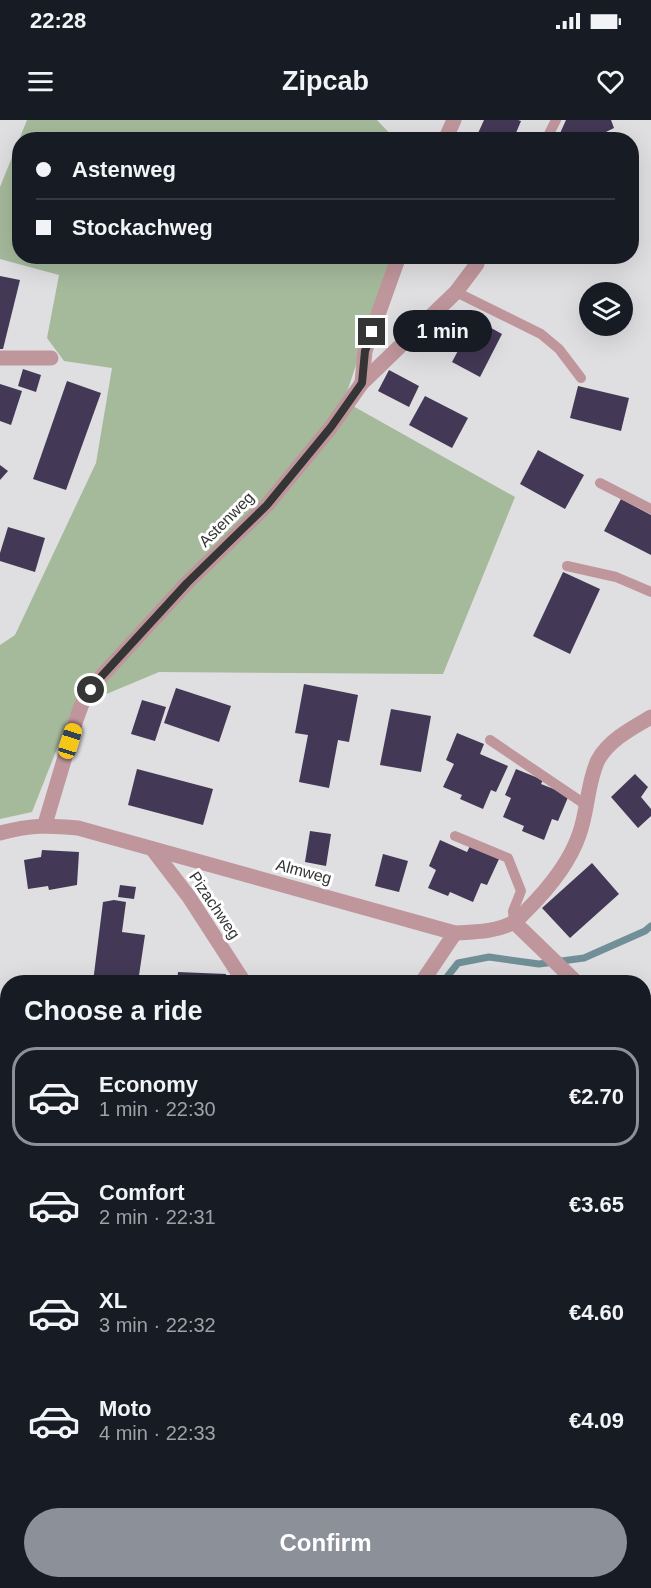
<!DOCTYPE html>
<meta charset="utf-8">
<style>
body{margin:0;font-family:Arial,sans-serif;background:#20242c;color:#f1f3f6;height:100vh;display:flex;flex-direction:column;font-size:22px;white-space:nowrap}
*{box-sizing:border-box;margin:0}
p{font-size:20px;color:#9ea1a6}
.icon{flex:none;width:33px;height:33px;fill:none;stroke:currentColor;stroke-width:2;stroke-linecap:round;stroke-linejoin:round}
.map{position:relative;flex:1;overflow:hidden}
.details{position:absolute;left:0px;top:855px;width:651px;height:614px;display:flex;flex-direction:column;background:#171b24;border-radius:24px 24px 0 0;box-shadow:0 6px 24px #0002}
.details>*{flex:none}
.top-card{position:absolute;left:12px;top:12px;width:627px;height:132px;border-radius:24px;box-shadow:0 6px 24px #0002;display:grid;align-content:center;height:132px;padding:0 24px;background:#171b24}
.buttons{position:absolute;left:579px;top:162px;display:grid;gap:12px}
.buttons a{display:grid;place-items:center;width:54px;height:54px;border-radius:50%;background:#171b24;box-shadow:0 6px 24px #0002;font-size:30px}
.end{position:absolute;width:27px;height:27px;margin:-14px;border:8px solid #353536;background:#fff;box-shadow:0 0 0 3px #fff}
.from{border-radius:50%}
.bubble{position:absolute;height:42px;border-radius:21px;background:#171b24;box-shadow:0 6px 24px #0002;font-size:20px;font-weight:700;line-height:42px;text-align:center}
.car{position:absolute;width:18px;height:36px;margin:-18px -9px;border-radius:8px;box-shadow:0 0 4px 2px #0007;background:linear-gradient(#f5c518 24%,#345 0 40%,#f5c518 0 76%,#345 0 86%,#f5c518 0)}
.top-card b{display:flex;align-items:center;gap:21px;height:57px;font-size:22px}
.top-card b+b{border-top:2px solid #363941}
.top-card i{width:15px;height:15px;background:#f1f3f6}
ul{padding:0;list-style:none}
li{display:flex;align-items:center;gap:18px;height:99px;margin:0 12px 9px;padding:0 12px;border:3px solid transparent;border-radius:24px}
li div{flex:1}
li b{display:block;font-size:22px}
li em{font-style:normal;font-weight:700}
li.active{border-color:#8c9099}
li>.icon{width:54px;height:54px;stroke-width:1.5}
h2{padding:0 24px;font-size:27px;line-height:72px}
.action{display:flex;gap:12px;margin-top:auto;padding:12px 24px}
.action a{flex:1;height:69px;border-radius:36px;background:#8c9099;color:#fff;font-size:24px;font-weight:700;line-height:69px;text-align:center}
.status{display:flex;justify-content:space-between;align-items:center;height:42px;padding:0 30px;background:#171b24;direction:ltr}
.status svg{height:16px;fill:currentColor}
header{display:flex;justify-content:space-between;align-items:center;height:78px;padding:0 24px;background:#171b24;font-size:27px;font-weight:700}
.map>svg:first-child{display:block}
.green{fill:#a5b99b}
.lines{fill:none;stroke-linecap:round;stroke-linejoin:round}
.stream{stroke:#708f97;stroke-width:7}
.building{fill:#433855}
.service{stroke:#bf969c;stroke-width:10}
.minor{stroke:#bf969c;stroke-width:15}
.route{stroke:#353536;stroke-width:8}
.labels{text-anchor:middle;stroke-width:6;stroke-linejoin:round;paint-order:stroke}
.street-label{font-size:16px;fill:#353536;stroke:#fff}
</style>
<div class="status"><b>22:28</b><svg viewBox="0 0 49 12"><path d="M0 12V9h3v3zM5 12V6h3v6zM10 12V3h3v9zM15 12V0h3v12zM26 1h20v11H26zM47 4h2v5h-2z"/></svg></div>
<header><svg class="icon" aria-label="menu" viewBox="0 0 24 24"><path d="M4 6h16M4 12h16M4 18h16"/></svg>Zipcab<svg class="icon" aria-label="heart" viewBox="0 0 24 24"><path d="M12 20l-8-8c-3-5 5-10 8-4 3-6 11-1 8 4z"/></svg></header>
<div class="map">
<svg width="651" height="1468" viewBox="0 0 651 1468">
<rect width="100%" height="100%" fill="#dfdee1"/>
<g class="green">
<polygon points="27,0 377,0 395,19 20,20 20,136 392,137 344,281 515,377 443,554 159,552 73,588 32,692 0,699 0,525 15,515 96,343 112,248 64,241 47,218 59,155 0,139 0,67"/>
<polygon points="0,893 8,899 8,1198 4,1211 0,1211"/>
<polygon points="0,1252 2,1253 4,1290 7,1292 7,1396 0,1423 0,1378 7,1348 0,1331"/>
<polygon points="102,1461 150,1461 146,1468 95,1468"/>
</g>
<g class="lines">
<g class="stream">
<polyline points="443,862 458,843 489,837 539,844 584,838 645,811 651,806"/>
<polyline points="0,1308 8,1310"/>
</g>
</g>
<g class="building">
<polygon points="484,0 518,0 521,1 513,20 475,20"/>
<polygon points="566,0 611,0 614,8 602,14 601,17 595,14 593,20 557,20"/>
<polygon points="0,156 20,160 3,229 0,229"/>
<polygon points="475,199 502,214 480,257 452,242"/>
<polygon points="23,249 41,255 36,272 18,266"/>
<polygon points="389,250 419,266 409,287 378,271"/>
<polygon points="67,261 101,273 66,370 33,359"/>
<polygon points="0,264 22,271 11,305 0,301"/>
<polygon points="578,266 629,278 621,311 570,298"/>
<polygon points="425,276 468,298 452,328 409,305"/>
<polygon points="538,330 584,355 565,389 520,364"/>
<polygon points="0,345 8,351 0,360"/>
<polygon points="621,379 651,395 651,435 604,411"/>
<polygon points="8,407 45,418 35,452 0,441 0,433"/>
<polygon points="563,452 600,469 570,534 533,516"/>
<polygon points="304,564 358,575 349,622 338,620 329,668 299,662 308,615 295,613"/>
<polygon points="176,568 231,586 219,622 164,603"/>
<polygon points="142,580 166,587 155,621 131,614"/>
<polygon points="391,589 431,596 421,652 380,645"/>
<polygon points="457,613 484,624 480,634 508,646 496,672 491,670 483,689 460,679 462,675 443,667 454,644 446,640"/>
<polygon points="137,649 213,669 203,705 128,685"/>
<polygon points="516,649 543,660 541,664 569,675 558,701 552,699 544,720 522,711 524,706 503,697 511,678 505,675"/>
<polygon points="635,654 648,667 641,677 651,689 651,696 638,708 611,677"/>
<polygon points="310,711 331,714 326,746 305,742"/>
<polygon points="440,720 467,732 470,726 499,739 487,765 481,763 473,782 450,772 448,776 428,768 436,750 429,746"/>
<polygon points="42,730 79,732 77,765 49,770 48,766 28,769 24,740 41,737"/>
<polygon points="383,734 408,741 399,772 375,766"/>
<polygon points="592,743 619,774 570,818 542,788"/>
<polygon points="120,765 136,767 134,779 118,777"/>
<polygon points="114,780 126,782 122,812 145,815 138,862 93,862 103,782"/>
<polygon points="178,852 226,854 226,862 177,862"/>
<polygon points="644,868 651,876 644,885"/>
<polygon points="651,971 651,1009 644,1004 644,983"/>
<polygon points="644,1092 651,1094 651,1139 644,1137"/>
<polygon points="651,1374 651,1415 644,1412 644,1389"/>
</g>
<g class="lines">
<g class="service">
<polyline points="546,20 556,0"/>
<polyline points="456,172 541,214 559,229 581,258"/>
<polyline points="600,363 651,389"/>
<polyline points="567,446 616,457 651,472"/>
<polyline points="490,620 586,685"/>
<polyline points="455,716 508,738 521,771 513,791 514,802"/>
<polyline points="644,897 651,890"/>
<polyline points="0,1233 8,1234"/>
</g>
<g class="minor">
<polyline points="445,20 454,0"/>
<polyline points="0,238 51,238"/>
<polyline points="362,263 365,231 399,136"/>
<polyline points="45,704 76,600 83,581 99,559 187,463 267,385 331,307 362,263 456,172 477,144"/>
<path d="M0,713C30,705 47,705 78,708L455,813C474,812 497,812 514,802C518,800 523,794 527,790C548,769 569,744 579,715C588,691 587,663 598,640C609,620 632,608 651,597"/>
<polyline points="153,730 189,777 244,862"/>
<polyline points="514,802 576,862"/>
<polyline points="422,862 455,813"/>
<polyline points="644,921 651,927"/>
<polyline points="644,1317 651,1322"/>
<polyline points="272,1461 287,1468"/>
<polyline points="66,1468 75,1461"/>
</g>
</g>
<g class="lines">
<polyline class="route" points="91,570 99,559 187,463 267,385 331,307 362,263 365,231 372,212"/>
</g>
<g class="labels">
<g class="street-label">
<text transform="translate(226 399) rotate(-45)" y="6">Astenweg</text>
<text transform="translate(304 751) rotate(15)" y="6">Almweg</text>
<text transform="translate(215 785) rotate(56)" y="6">Pizachweg</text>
</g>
</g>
</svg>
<div class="buttons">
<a><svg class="icon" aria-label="layers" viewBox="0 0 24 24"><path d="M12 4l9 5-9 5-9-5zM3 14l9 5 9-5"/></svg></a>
</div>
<i class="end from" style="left:91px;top:570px"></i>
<i class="end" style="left:372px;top:212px"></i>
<div class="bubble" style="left:393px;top:190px;width:99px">1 min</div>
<i class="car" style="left:70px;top:621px;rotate:17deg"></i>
<div class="top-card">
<b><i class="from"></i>Astenweg</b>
<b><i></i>Stockachweg</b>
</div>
<section class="details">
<h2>Choose a ride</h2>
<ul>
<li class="active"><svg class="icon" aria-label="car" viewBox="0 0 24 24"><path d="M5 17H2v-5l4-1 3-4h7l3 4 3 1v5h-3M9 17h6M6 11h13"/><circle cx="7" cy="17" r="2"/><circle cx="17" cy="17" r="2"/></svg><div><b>Economy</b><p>1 min · 22:30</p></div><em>€2.70</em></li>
<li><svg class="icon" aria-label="car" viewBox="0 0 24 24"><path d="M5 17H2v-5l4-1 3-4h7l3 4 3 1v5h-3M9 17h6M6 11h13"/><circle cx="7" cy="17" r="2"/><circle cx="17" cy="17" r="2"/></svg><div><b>Comfort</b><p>2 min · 22:31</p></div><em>€3.65</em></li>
<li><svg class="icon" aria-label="car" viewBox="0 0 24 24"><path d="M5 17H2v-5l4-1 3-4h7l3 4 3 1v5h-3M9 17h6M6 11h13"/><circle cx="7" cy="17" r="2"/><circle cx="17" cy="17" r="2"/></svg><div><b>XL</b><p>3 min · 22:32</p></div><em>€4.60</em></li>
<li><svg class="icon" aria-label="car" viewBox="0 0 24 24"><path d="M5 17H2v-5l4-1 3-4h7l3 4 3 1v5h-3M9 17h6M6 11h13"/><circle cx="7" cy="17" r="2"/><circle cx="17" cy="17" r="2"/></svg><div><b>Moto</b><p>4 min · 22:33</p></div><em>€4.09</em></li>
</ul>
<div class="action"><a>Confirm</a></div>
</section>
</div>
